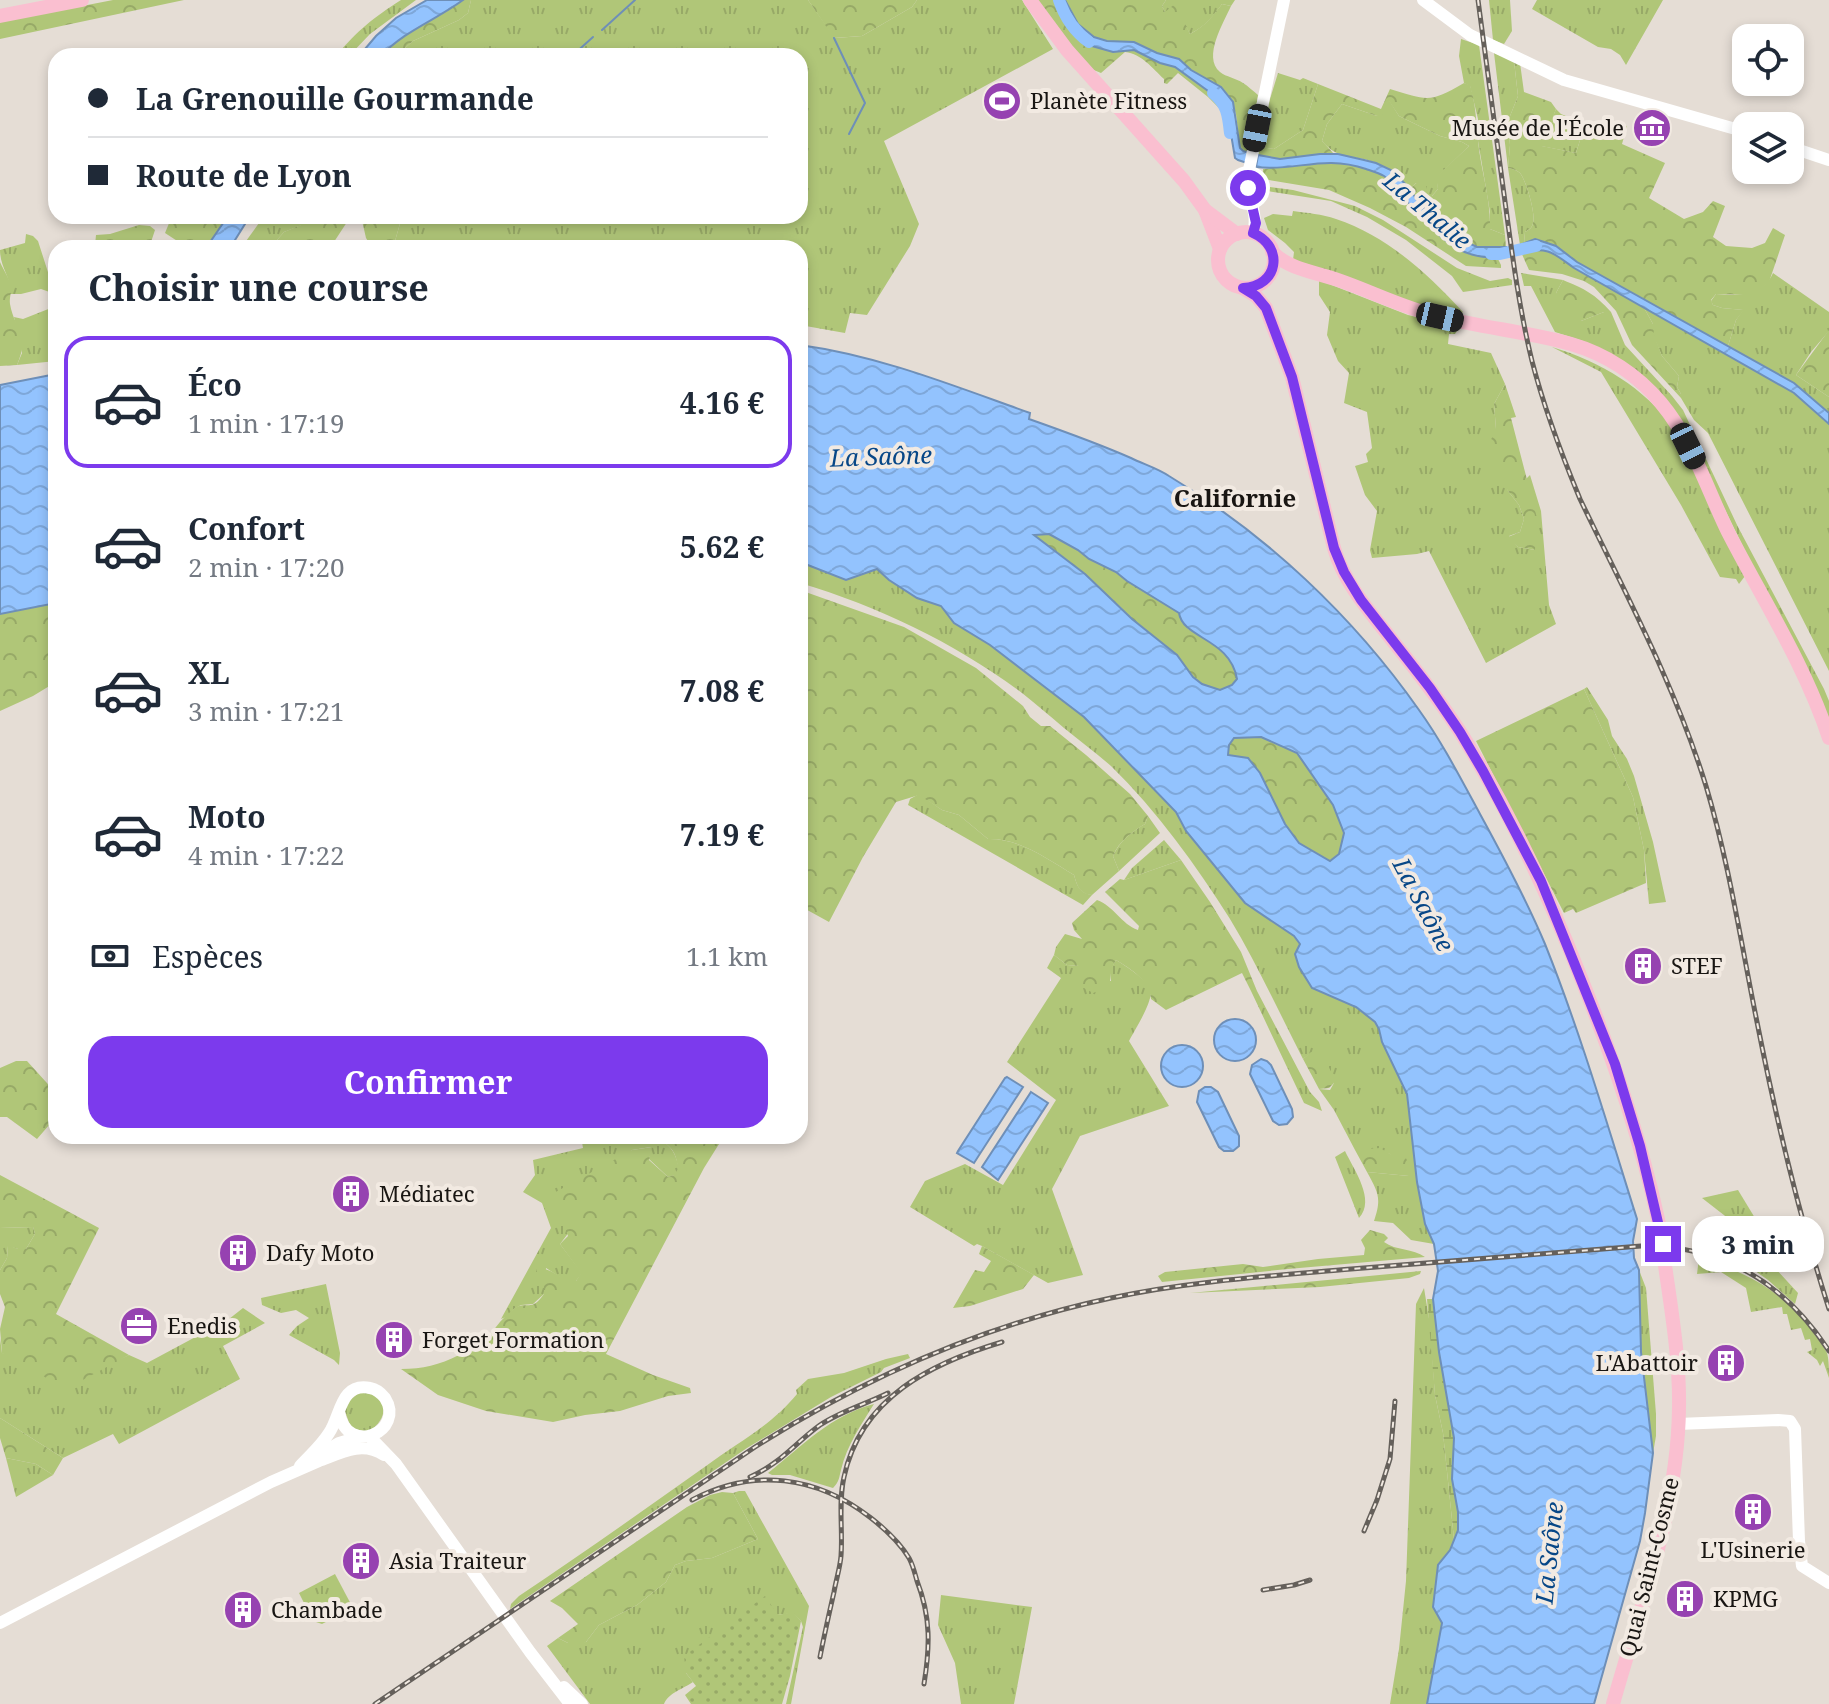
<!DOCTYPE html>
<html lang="fr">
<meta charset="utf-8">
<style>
body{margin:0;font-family:"Noto Serif",serif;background:#f2f2f3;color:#1f2937;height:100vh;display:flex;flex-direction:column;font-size:30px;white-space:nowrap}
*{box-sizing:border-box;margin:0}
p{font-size:26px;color:#747a83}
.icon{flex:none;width:44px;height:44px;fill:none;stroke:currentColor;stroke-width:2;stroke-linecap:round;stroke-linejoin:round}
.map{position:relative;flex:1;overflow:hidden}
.details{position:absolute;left:48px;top:240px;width:760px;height:904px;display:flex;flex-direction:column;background:#fff;border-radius:24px;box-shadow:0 4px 12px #0003}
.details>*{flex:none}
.banner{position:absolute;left:48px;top:48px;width:760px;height:176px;border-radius:24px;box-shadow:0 4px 12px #0003;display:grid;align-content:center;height:176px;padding:0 40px;background:#fff}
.controls{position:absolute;left:1732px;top:24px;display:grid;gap:16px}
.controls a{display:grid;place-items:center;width:72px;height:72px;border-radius:16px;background:#fff;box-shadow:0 4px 12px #0003;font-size:40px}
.end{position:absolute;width:36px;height:36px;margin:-18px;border:10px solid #7c3aed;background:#fff;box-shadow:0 0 0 4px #fff}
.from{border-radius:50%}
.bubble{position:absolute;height:56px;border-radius:24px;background:#fff;box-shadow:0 4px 12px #0003;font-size:26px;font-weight:700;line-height:56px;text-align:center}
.car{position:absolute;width:24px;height:48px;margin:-24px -12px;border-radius:10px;box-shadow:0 0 6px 2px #0007;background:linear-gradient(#222 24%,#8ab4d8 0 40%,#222 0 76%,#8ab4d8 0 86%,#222 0)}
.banner b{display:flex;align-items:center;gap:28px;height:76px;font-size:30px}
.banner b+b{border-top:2px solid #e0e1e3}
.banner i{width:20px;height:20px;background:#1f2937}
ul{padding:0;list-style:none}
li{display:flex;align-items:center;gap:24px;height:132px;margin:0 16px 12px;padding:0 24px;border:4px solid transparent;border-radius:24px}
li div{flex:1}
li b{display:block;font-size:30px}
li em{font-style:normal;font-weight:700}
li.active{border-color:#7c3aed}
li>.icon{width:72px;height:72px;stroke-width:1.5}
h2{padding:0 40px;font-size:36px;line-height:96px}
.pay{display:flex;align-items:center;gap:20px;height:88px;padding:0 40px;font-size:30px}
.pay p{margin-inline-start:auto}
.action{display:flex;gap:16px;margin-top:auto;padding:16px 40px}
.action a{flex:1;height:92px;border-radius:24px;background:#7c3aed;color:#fff;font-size:32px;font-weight:700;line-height:92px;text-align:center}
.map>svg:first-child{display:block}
.grass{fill:url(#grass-tufts)}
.forest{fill:url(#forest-crowns)}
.wetland{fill:url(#wetland-marsh)}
.garden{fill:url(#garden-dots)}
.water{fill:url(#water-waves);stroke:#6e8fb8;stroke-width:2;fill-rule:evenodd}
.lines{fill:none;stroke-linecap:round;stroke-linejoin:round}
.stream{stroke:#6e8fb8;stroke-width:2}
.river{stroke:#93c3fe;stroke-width:12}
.secondary{stroke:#fff;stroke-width:12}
.primary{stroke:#fabfd0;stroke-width:14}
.rail-casing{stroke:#65605b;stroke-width:5}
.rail{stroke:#f2eae2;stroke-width:2;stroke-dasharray:6;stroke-linecap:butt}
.route{stroke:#7c3aed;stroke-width:10}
.labels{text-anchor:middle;stroke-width:8;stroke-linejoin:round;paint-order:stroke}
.poi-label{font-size:22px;fill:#191613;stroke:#f2eae2;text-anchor:start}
.street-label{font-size:22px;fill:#191613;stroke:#f2eae2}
.water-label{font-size:24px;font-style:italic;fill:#074787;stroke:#f2eae2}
.neighbourhood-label{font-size:24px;font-weight:bold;fill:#191613;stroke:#f2eae2}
</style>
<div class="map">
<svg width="1829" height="1704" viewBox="0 0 1829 1704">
<defs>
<pattern id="grass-tufts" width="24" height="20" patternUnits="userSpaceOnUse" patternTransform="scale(2)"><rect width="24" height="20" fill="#b0c678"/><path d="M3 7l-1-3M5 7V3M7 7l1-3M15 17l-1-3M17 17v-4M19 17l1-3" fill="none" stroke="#97a967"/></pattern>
<pattern id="forest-crowns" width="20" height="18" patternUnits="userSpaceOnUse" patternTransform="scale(2)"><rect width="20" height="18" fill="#b0c678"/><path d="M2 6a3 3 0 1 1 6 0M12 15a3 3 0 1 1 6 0" fill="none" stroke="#97a967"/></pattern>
<pattern id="wetland-marsh" width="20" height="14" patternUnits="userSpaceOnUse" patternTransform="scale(2)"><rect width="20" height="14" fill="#b0c678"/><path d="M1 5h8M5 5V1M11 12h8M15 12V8" fill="none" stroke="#97a967"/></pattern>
<pattern id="garden-dots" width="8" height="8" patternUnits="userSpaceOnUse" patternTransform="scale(2)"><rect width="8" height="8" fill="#b0c678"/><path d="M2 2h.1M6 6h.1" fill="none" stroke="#97a967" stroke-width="1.8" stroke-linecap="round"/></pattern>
<pattern id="water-waves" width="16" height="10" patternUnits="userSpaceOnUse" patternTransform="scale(2)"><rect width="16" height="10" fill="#93c3fe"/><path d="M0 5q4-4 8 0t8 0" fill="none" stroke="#7ea7d9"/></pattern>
</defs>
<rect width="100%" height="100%" fill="#e5ddd5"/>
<g class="grass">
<path d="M401,0H416L370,34L349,56H336C358,30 373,18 401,0Z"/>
<polygon points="471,0 808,0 835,38 862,36 912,7 917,0 1022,0 1053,49 884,141 919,224 910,246 867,315 850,313 845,333 800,325 800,248 393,248 401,220 397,216 800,216 800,56 396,56 413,41 459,20 468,13"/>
<path d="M1166,0H1235L1231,6L1222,4C1212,18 1205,26 1190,34L1182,19L1165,12L1162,6Z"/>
<polygon points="1489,0 1510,0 1512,31 1504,44 1493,40"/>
<polygon points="1537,0 1663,0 1626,65 1620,55 1611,49 1598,47 1532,9"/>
<polygon points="1461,39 1479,45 1505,235 1490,229 1490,212 1478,141 1478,119 1470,86 1464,83 1459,56"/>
<path d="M1494,53L1514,61L1518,96L1508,121L1510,145L1508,168C1513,169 1516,170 1520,173C1526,180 1536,214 1533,223C1532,228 1530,229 1525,232L1524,243L1520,245L1508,168Z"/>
<polygon points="1278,73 1300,80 1303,78 1318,84 1303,130 1274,149 1260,147 1270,99"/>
<path d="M1389,100L1399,116L1405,119L1440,136L1462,142L1469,146L1437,177L1438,189L1431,197L1416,183L1410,189C1399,177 1390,168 1374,162C1351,154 1339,161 1322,141L1327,124L1342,104L1377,116Z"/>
<polygon points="1556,109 1561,114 1585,124 1576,153 1541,146"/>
<polygon points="1263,186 1293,190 1355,206 1383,220 1457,268 1490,281 1508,278 1512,280 1512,285 1463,292 1452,276 1406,240 1367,217 1331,201 1261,190"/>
<path d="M1293,211C1307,213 1322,214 1336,219C1387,236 1427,273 1463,312L1459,315C1402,303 1349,275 1293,260L1294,252L1285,243L1268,230L1264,218L1273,214L1292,216Z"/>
<polygon points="264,216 310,216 302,225 284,232 270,248 241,248"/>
<path d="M26,234L33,236L38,241L55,294L41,289L21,294H10C12,278 0,268 0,250L25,243Z"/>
<polygon points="1521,273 1563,280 1556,293 1581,321 1604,312 1611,312 1625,345 1672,396 1683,410 1738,527 1824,689 1829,701 1829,722 1686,430 1583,341 1555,332 1531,286 1524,286"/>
<path d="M1773,273L1829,312V331L1811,352L1796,375L1829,397V413L1794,383L1728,346L1736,320L1743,310L1722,308L1713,305L1711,301L1716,294C1738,296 1763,296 1773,273Z"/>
<polygon points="1319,280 1408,315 1460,327 1455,334 1449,334 1448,344 1491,353 1505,384 1494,404 1496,429 1508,491 1519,505 1524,519 1520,532 1509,536 1518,547 1535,550 1530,494 1526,479 1530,475 1541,511 1549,605 1556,624 1486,663 1429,551 1417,554 1372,558 1370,550 1377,511 1365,495 1355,466 1368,462 1366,454 1372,448 1367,412 1344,403 1349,373 1338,361 1327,335 1330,312 1319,295"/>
<polygon points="56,306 56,361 17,365 22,353 14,317 23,319"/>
<polygon points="1643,306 1794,393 1829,424 1829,671 1708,433 1694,420 1681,398 1681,394 1677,387 1679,376 1662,356 1653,335 1653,324"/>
<path d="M1552,347C1601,362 1644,387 1674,429L1745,576L1739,584L1736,579L1720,577L1681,505L1601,372Z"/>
<path d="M800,562L846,580L877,569L889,580L916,598L941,606L954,623L990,645L1084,717L1176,812L1186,831L1245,903L1294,936L1300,944L1295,954L1299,967L1312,988L1356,1007L1375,1022L1379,1029L1382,1042L1407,1094L1417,1182L1425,1224L1434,1244L1411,1240L1393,1223L1374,1221C1382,1198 1378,1192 1367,1172L1409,1176L1390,1154L1367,1150H1355L1334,1110L1319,1089L1330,1090L1334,1083L1311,1053L1303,1059C1279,1012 1257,964 1230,919C1196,865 1157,811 1111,766C1096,753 1079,740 1064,728C1050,716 1036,704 1022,693C955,643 880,607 800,583Z"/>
<polygon points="1587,687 1608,720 1612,736 1627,759 1634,776 1653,842 1666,902 1649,904 1644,850 1633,797 1584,689"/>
<path d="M919,794L942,810L959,815L988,839C1019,838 1047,859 1074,875C1077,885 1079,893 1092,895L1083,905L908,805L910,799Z"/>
<path d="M1148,816L1160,833L1119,871L1113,856C1119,842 1131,832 1145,824Z"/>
<polygon points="1164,840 1181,860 1124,880 1132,868"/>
<path d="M1054,955L1067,965L1080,966V978L1111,981L1110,970L1116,960C1126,966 1146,979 1150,989C1155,999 1134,1031 1129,1041L1169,1106L1080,1136L1052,1189L1083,1275L1048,1283L982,1246L977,1244L974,1246L910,1207L925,1181L965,1164L1003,1185L1056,1100L1007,1062L1061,978L1047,968Z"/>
<polygon points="1251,991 1257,991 1310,1092 1319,1102 1322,1111 1304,1103"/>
<path d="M581,1136H677L665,1143C674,1149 677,1159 679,1169L675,1175L668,1177L649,1159L651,1147L632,1150L560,1244L582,1273L576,1281H566L546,1268L544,1294L533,1304L521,1305L514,1309L508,1316L501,1319L551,1228L542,1203L523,1192L535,1175L533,1160L583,1148Z"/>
<path d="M1345,1151C1354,1170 1376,1200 1359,1218L1335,1157Z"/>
<polygon points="1738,1190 1758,1223 1729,1219 1702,1198"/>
<polygon points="1709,1222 1733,1233 1761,1229 1766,1242 1764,1250 1775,1268 1798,1293 1795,1304 1768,1280 1744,1263 1713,1250"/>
<polygon points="33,1227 35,1234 26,1249 18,1249 8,1246 7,1258 0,1270 0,1228"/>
<path d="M1699,1258C1749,1273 1781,1290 1813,1332C1818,1339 1824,1346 1827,1353C1829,1360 1829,1370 1829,1378L1823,1361L1820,1366L1817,1360L1807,1352L1812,1350L1810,1339L1805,1340L1801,1328L1791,1330L1787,1314H1783L1782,1307L1751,1312L1746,1288L1721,1272L1697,1274Z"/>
<polygon points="1639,1270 1646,1288 1656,1414 1656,1436 1653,1453 1641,1352"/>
<polygon points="326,1284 340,1353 339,1365 334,1360 289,1335 297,1326 309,1318 296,1310 281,1313 262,1305 261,1298"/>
<polygon points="1424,1288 1430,1325 1435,1395 1443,1433 1454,1539 1450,1550 1438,1566 1433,1607 1442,1623 1427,1704 1390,1704 1399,1649 1406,1581 1416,1304"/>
<polygon points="243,1308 265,1323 223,1346 240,1379 119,1444 113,1434 63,1458 0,1418 0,1338 2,1353 105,1366 129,1355 147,1363 229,1319"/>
<path d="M908,1354L910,1358L884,1368L881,1372L831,1397L747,1448L510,1609L511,1604L519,1596C582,1554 644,1510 706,1466C738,1442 771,1426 797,1394L796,1390L808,1379L844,1373L886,1359Z"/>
<path d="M361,1391C388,1394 391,1418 368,1432L351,1428L343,1406Z"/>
<path d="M874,1404C861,1425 847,1445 841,1470C839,1478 839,1482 833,1488L790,1475H772L768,1473C802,1446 831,1415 874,1404Z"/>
<polygon points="6,1458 36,1464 53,1475 16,1497"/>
<path d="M739,1491H745L809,1606L791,1704H786L803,1627L801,1621L793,1613L778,1615L686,1673L693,1682C683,1689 668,1693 664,1704H590L547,1646L558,1638L568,1643L586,1642L599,1625L637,1605L666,1582L675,1565L686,1561L712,1558L758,1539L733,1493Z"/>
<polygon points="335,1574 353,1608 322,1624 313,1621 299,1593"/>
<polygon points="941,1595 1032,1607 1014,1704 961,1704 955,1663 938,1625"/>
</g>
<g class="forest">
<polygon points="113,0 184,0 0,39 0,22"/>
<path d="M463,0H471L468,13L459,20L413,41L396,56H381C404,31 436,20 463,0Z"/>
<polygon points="808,0 917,0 912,7 862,36 834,38"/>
<path d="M1036,0H1166L1162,6L1165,12L1176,3L1184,7L1183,19L1190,34C1205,26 1212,17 1222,4L1231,6C1224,22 1202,57 1220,72C1226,77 1236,78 1243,83C1248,86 1253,91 1258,95L1249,153L1243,151L1240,148L1236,114L1231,99L1222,111L1208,97L1178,73L1167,84L1164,83V79C1152,68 1142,54 1125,52L1101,73L1089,68Z"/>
<path d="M1514,61L1520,63L1524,92L1551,102L1556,109L1542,146L1576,153L1585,124L1613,130L1615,122L1627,126L1622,144L1665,163L1649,198L1684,219L1703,212L1713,201L1725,206L1713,237L1726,246L1752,248L1765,243L1773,228L1785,235L1769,282L1754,295L1716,294L1711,300L1713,305L1722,308L1744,310L1736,320L1728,346L1577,262C1560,249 1546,235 1524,243L1525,232C1530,229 1532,228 1533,223C1536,214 1526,180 1520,173C1516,170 1513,169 1508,168L1510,145L1508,121L1518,96Z"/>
<path d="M1464,83L1470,85C1476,105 1476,121 1478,141C1481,171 1491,199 1490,229L1505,235L1506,247L1497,249L1473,246L1451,235L1418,202L1410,189L1416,183L1426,185L1428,193L1432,196L1438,189L1436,177L1469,146L1462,142L1440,136L1405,119L1399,116L1389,101L1385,107L1386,114L1377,116L1342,104L1327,124L1322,141L1334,154L1280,159L1258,155L1260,147L1274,149L1303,130L1318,84L1381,109L1390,89C1428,100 1428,104 1464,83Z"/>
<path d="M1331,162C1348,163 1370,167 1385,177C1395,183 1401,195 1410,204C1429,224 1445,246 1472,255C1480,257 1488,256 1497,257L1501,265V268L1466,266L1406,227L1370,208L1329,190L1263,179V169Z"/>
<polygon points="172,216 228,216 206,248 188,248 165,233"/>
<polygon points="310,216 351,216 330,248 270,248 284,232 301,225"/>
<polygon points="361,216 397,216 401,220 393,248 372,248 366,238"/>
<polygon points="139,225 150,226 155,230 149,248 135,248 133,245 130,248 98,248 95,245 96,235 110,234"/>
<polygon points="1536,249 1550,251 1574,268 1643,306 1653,324 1654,335 1662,356 1679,376 1677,387 1681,394 1681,398 1632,345 1616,311 1594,287 1584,281 1562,274 1529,270 1521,252"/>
<path d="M0,262C3,269 9,278 11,285C12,291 9,298 10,304C15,332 31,332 17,365L0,366Z"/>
<path d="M1563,280C1585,289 1595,294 1611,312H1604L1581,321L1565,322L1559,316L1556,293Z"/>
<polygon points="1829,330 1829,397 1796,375"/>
<polygon points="1505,384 1516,417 1511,418 1537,518 1535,550 1518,547 1508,537 1520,532 1524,519 1519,505 1508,491 1493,464 1488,446 1496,429 1494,404"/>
<polygon points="1049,534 1078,550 1089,559 1116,572 1127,581 1179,613 1188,629 1209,640 1226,654 1235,667 1237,679 1232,685 1221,690 1202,684 1193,677 1177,655 1132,619 1085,574 1032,535"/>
<path d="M800,590L904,627L976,668L1023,706L1030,717L1041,726H1050L1086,755L1130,794L1148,816L1145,824C1132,832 1119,841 1113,856L1119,871L1092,895C1079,894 1077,885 1074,875C1047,859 1019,838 988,839L959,815L942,810L919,795L896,802L863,857L829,922L800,906Z"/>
<polygon points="56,603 56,682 33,696 0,711 0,614"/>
<polygon points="1584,689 1633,797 1644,850 1646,883 1576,913 1573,909 1564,913 1476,741"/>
<polygon points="1261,737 1297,753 1334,805 1344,833 1339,854 1329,861 1299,843 1285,824 1260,773 1248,758 1228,755 1229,745 1234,738"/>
<path d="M1181,860L1210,902L1241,952L1257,991H1251L1242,973L1166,1010L1151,999C1150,981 1131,969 1116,960C1104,979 1120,984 1093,993L1084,988L1080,978L1079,966L1067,965L1054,955L1056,947L1065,934L1082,939L1074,930L1072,923L1097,900C1114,906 1121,924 1138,930L1139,926L1105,892L1120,879L1124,880Z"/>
<polygon points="1311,1052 1321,1053 1333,1075 1334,1083 1329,1088 1319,1089 1303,1059"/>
<polygon points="16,1061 27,1061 56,1093 56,1117 37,1139 7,1117 0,1117 0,1068"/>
<path d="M677,1136H724L704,1168L606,1354L653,1375L690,1388L691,1393L668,1396L620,1411L585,1415L553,1422L486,1411L438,1395L401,1369C423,1369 439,1365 459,1355L456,1338L473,1343L485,1342C495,1328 502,1318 515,1308C522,1303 528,1307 534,1304C538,1302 541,1298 544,1294V1286L535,1276L537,1268C552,1267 560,1281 576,1281L581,1273L560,1244L568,1236L552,1194L632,1150L652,1147L649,1160L668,1177L674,1175L678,1169C677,1158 674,1148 664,1143Z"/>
<polygon points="1380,1148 1390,1154 1405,1156 1417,1182 1409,1176 1367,1172 1355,1150"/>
<polygon points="0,1175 99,1228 56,1314 129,1355 66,1389 2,1353 0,1329 5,1307 0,1294 0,1270 7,1258 8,1245 18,1249 26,1249 35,1234 33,1227 0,1228"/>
<path d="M1370,1230L1384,1234L1388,1238L1384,1242C1396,1251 1413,1248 1425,1257L1288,1269L1162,1282L1158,1276L1165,1272L1243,1264L1263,1267L1318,1259L1364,1255L1365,1248L1361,1240Z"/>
<polygon points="982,1246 1034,1275 1023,1289 970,1306 953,1308 975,1270 984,1272 991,1261 979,1254"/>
<polygon points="1421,1271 1420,1274 1409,1278 1320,1287 1190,1293"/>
<polygon points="0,1418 63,1458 53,1475 36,1464 6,1458 0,1438"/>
<polygon points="722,1492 733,1493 758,1539 712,1558 686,1561 675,1565 666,1582 637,1605 599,1625 586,1642 577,1646 568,1643 558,1638 578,1624 562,1608 550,1601 687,1507 710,1495"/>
</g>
<polygon class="wetland" points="1427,1299 1433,1299 1439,1352 1454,1438 1452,1479 1458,1512 1458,1530 1454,1539 1443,1433 1435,1395"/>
<polygon class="garden" points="765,1596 778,1615 793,1612 801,1621 790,1676 782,1704 691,1704 685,1695 696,1686 686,1673 684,1656"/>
<g class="water">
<path d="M427,0H463C436,20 404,31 381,56H359L376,36L396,18Z"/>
<polygon points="1058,0 1065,0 1078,24 1094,37 1107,41 1134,42 1157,53 1179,59 1191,70 1221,87 1233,102 1240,148 1243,151 1249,153 1247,163 1238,160 1235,158 1227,110 1219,99 1175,67 1160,63 1134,50 1113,52 1092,46 1076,32"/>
<path d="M1320,154H1338L1364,160L1376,163L1393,171L1410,189L1418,202L1451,235L1477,247H1506L1507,255C1462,266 1437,234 1409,204C1401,194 1395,183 1384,176C1379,173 1372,171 1366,169C1323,154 1296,172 1256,167L1258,155L1280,159Z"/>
<polygon points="228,216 250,216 230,248 206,248"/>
<path d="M1535,239L1556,246L1577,262L1794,383L1829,413V424L1794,393L1574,268C1552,252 1549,247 1521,252L1520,245Z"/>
<path d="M800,345C880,356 954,386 1030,413L1029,419C1063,431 1097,443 1131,458C1143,464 1157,468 1169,476C1267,535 1353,616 1419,710C1442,742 1461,779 1480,814C1503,856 1526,899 1545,944C1581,1034 1608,1127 1637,1219L1633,1241L1634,1258L1639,1270L1641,1352L1653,1453L1645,1513L1640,1541L1594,1704H1427L1442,1623L1433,1607L1438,1565L1450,1550L1458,1530V1512L1452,1479L1454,1438L1439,1352L1433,1299L1438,1271L1434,1244L1425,1224L1417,1182L1407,1094L1382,1042L1379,1029L1375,1022L1356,1007L1312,988L1299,967L1295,954L1300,944L1294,936L1245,903L1186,831L1176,812L1084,717L990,645L954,623L941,606L917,598L889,580L877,569L846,580L800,562ZM1049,534L1078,550L1089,559L1116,572L1127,581L1179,613C1183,639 1230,638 1237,679L1232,685L1220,690L1202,684L1193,677L1177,655L1132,619L1085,574L1034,535ZM1261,737L1297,753L1333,805L1344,833L1339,854L1330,861L1299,843L1285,824L1260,773L1248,758L1228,755L1229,745L1234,738Z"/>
<polygon points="56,374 56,603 0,614 0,385"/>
<circle cx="1235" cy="1040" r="21"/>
<circle cx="1182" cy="1066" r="21"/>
<polygon points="1261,1059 1267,1061 1271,1065 1292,1109 1293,1117 1287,1124 1279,1125 1273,1121 1250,1074 1252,1065"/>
<polygon points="1007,1077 1023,1087 974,1163 957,1153 958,1151 1005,1078"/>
<polygon points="1211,1087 1218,1092 1239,1136 1239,1146 1233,1151 1224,1151 1219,1147 1197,1102 1199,1091 1205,1087"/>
<polygon points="1031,1092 1048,1103 998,1180 982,1167"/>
</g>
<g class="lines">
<g class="stream">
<polyline points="602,30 635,0"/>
<polyline points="834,38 865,103 849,134"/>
<polyline points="572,56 593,37"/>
<polyline points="576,223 579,216"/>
</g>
<g class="river">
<path d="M1059,0C1065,18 1074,31 1089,42"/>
<path d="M1213,93C1227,105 1228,114 1230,133"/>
<polyline points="1491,254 1500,254 1536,246"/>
</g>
<g class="secondary">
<polyline points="1423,0 1470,35 1564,80 1746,132"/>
<polyline points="1790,147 1829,160"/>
<path d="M1253,233C1259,215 1247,195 1248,175L1284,0"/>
<polyline points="1678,1424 1778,1420 1790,1421 1795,1429 1799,1541 1802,1566 1829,1583"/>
<polyline points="370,1437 396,1464 530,1652 570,1704"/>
<path d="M322,1460C342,1452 363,1441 384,1455"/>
<path d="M300,1466C310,1455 321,1446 329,1433C341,1416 340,1382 370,1388C376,1389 381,1393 385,1398C406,1431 347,1458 339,1412"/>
<polyline points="0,1623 271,1482 319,1461 332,1447 339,1443 359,1437"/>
<polyline points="564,1687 582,1704"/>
</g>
<g class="primary">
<polyline points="1030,0 1067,50 1184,181 1205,210 1220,249"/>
<polyline points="0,16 82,0"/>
<polyline points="1205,210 1237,234"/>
<circle cx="1246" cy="260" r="28"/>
<path d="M1272,252C1290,270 1316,272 1338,280C1373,292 1405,309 1441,317C1484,328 1529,332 1571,344C1606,354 1638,375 1661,403C1692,440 1707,489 1728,532C1763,600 1805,665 1829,738"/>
<path d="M1243,288L1256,296L1266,308L1292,377L1334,548C1344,583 1370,612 1392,640C1417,671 1442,703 1464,738C1511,815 1550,898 1583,983C1617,1068 1646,1154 1663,1244"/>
<path d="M1613,1704C1640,1607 1678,1509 1679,1408C1680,1356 1670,1303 1663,1251"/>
</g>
<defs>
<g id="rail">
<path d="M1478,0C1486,62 1495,125 1503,187C1511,245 1518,304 1532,361C1544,408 1561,453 1580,499C1625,593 1675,685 1706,786C1729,863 1741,943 1757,1022C1776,1119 1799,1215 1829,1309"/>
<path d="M750,1477C781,1463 794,1444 820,1425C841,1411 866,1404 888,1393"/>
<path d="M692,1500C754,1467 817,1476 871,1518C885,1529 900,1543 909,1558C913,1565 915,1574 917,1581C931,1617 930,1647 924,1684"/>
<polyline points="1364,1531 1377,1500 1390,1459 1395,1401"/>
<polyline points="1263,1590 1294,1585 1310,1580"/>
<path d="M820,1657C824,1636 829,1614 834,1592C836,1580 840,1568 841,1556C843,1530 838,1503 844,1477C861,1397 932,1363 1002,1342"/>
<path d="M375,1704L755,1447C864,1378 984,1325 1111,1298C1190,1281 1271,1276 1351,1269C1448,1261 1545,1254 1641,1246C1722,1245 1785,1283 1829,1351"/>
</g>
</defs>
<use href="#rail" class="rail-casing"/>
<use href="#rail" class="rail"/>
</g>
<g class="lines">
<path class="route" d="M1248,188L1256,223L1253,233C1285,247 1278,287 1243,288L1256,296L1266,308L1292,377L1334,548L1344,572L1361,600L1430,688L1460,732L1483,771L1541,881L1615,1064L1640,1146L1663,1244"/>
</g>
<defs>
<symbol id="stadium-disc" viewBox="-11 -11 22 22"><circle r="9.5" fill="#9642b1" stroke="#f2eae2"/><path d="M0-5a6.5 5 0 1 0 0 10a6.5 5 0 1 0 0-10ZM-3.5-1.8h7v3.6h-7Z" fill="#fff"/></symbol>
<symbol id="museum-disc" viewBox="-11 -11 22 22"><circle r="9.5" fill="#9642b1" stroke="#f2eae2"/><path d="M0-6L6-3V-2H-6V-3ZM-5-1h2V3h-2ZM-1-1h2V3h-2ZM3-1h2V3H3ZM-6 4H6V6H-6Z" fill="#fff"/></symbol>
<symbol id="building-disc" viewBox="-11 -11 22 22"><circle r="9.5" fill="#9642b1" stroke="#f2eae2"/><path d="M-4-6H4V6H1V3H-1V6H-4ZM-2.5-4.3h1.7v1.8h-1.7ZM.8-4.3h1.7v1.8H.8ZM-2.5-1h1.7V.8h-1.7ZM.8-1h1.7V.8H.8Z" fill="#fff"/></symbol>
<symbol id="office-disc" viewBox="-11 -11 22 22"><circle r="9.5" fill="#9642b1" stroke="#f2eae2"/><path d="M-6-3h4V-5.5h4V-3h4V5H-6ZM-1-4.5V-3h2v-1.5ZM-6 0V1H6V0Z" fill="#fff"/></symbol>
</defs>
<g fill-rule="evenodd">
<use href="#stadium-disc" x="980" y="79" width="44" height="44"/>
<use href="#museum-disc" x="1630" y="106" width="44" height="44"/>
<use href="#building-disc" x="1621" y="944" width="44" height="44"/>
<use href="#building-disc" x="329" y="1172" width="44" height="44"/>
<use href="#building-disc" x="216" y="1231" width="44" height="44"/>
<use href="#office-disc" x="117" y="1304" width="44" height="44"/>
<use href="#building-disc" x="372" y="1318" width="44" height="44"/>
<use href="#building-disc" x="1704" y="1341" width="44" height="44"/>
<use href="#building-disc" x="1731" y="1490" width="44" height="44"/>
<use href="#building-disc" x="339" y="1539" width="44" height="44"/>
<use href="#building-disc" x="1663" y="1577" width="44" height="44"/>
<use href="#building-disc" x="221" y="1588" width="44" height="44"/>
</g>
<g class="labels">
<g class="poi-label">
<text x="1030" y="109">Planète Fitness</text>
<text x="1624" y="136" text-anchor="end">Musée de l'École</text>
<text x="1671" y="974">STEF</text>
<text x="379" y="1202">Médiatec</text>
<text x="266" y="1261">Dafy Moto</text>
<text x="167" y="1334">Enedis</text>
<text x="422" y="1348">Forget Formation</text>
<text x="1698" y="1371" text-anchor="end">L'Abattoir</text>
<text x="1753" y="1558" text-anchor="middle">L'Usinerie</text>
<text x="389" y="1569">Asia Traiteur</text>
<text x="1713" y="1607">KPMG</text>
<text x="271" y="1618">Chambade</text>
</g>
<g class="street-label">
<text transform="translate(1649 1567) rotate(-76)" y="8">Quai Saint-Cosme</text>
</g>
<g class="water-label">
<text transform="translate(1427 211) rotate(40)" y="8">La Thalie</text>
<text transform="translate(881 457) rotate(-2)" y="8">La Saône</text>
<text transform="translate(1423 905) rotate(62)" y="8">La Saône</text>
<text transform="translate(1550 1553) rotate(-84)" y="8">La Saône</text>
</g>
<g class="neighbourhood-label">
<text x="1235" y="507">Californie</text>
</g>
</g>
</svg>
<div class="controls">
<a><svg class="icon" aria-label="locate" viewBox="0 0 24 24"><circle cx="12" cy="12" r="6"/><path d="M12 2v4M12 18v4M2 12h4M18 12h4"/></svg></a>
<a><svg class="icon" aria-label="layers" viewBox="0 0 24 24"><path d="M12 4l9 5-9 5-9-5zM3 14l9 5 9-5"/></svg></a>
</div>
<i class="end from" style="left:1248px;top:188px"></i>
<i class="end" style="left:1663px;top:1244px"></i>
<div class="bubble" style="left:1692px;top:1216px;width:132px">3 min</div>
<i class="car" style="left:1257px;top:128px;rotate:191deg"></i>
<i class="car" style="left:1440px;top:317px;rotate:103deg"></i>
<i class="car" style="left:1688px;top:446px;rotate:154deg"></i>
<div class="banner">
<b><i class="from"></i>La Grenouille Gourmande</b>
<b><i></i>Route de Lyon</b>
</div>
<section class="details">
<h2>Choisir une course</h2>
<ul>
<li class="active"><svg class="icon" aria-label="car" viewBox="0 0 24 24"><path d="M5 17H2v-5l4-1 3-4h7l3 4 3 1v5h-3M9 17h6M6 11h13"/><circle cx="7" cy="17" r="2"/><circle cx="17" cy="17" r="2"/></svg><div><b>Éco</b><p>1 min · 17:19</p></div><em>4.16 €</em></li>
<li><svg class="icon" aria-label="car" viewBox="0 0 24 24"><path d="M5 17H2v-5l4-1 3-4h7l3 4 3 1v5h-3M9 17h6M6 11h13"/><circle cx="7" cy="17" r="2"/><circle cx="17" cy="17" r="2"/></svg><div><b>Confort</b><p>2 min · 17:20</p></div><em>5.62 €</em></li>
<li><svg class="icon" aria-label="car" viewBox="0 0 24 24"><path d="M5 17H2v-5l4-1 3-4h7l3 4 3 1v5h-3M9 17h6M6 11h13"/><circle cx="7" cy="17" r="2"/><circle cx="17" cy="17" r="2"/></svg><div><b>XL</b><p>3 min · 17:21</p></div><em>7.08 €</em></li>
<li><svg class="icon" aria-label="car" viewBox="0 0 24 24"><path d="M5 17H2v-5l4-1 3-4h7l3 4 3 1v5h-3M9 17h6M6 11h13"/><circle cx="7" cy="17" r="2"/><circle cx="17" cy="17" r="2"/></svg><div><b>Moto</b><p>4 min · 17:22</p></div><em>7.19 €</em></li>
</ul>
<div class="pay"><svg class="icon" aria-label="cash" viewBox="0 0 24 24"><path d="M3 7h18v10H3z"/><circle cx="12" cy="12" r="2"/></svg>Espèces<p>1.1 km</p></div>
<div class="action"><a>Confirmer</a></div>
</section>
</div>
